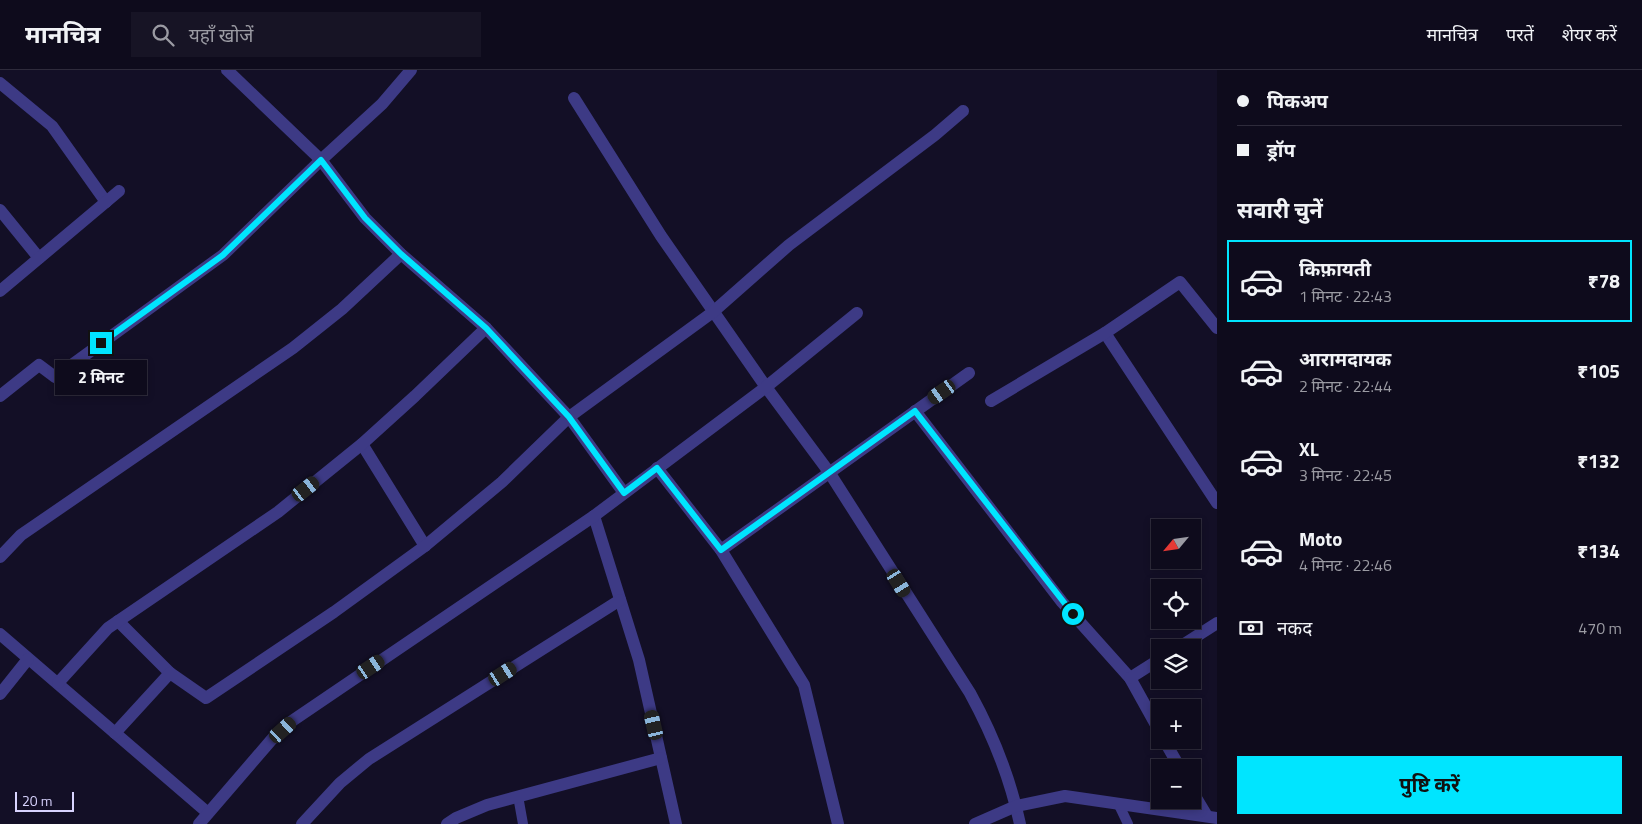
<!DOCTYPE html>
<html lang="hi">
<meta charset="utf-8">
<style>
body{margin:0;font-family:"Titillium Web","Noto Sans Devanagari",sans-serif;background:#171425;color:#f1f3f6;height:100vh;display:flex;flex-direction:column;font-size:19px;white-space:nowrap}
*{box-sizing:border-box;margin:0}
p{font-size:16px;color:#9b9ba3}
.icon{flex:none;width:28px;height:28px;fill:none;stroke:currentColor;stroke-width:2;stroke-linecap:round;stroke-linejoin:round}
.map{position:relative;flex:1;overflow:hidden}
.details{display:flex;flex-direction:column;background:#0e0b1c;width:425px}
.details>*{flex:none}
.banner{display:grid;align-content:center;height:110px;padding:0 20px;background:#0e0b1c}
.needle{width:32px;rotate:241deg}
.controls{position:absolute;left:1151px;top:449px;display:grid;gap:10px}
.controls a{display:grid;place-items:center;width:50px;height:50px;border-radius:0px;background:#0e0b1c;box-shadow:0 2px 8px #0003,0 0 0 1px #2e2b3b;font-size:25px}
.scale{position:absolute;left:15px;bottom:12px;width:59px;box-sizing:border-box;padding-left:5px;border:2px solid #d9d4ff;border-top:0;font-size:14px;line-height:18px;white-space:nowrap;color:#d9d4ff;-webkit-text-stroke:4px #130f26;paint-order:stroke}
.end{position:absolute;width:22px;height:22px;margin:-11px;border:6px solid #00e5ff;background:#111;box-shadow:0 0 0 2px #111}
.from{border-radius:50%}
.bubble{position:absolute;height:35px;border-radius:0px;background:#0e0b1c;box-shadow:0 2px 8px #0003,0 0 0 1px #2e2b3b;font-size:16px;font-weight:700;line-height:35px;text-align:center}
.car{position:absolute;width:15px;height:30px;margin:-15px -8px;border-radius:6px;box-shadow:0 0 4px 1px #0007;background:linear-gradient(#222 24%,#8ab4d8 0 40%,#222 0 76%,#8ab4d8 0 86%,#222 0)}
.banner b{display:flex;align-items:center;gap:18px;height:48px;font-size:19px}
.banner b+b{border-top:1px solid #2e2b3b}
.banner i{width:12px;height:12px;background:#f1f3f6}
ul{padding:0;list-style:none}
li{display:flex;align-items:center;gap:15px;height:82px;margin:0 10px 8px;padding:0 10px;border:2px solid transparent;border-radius:0px}
li div{flex:1}
li b{display:block;font-size:19px}
li em{font-style:normal;font-weight:700}
li.current{border-color:#00e5ff}
li>.icon{width:45px;height:45px;stroke-width:1.5}
h2{padding:0 20px;font-size:22px;line-height:60px}
.pay{display:flex;align-items:center;gap:12px;height:55px;padding:0 20px;font-size:19px}
.pay p{margin-inline-start:auto}
.button{display:flex;gap:10px;margin-top:auto;padding:10px 20px}
.button a{flex:1;height:58px;border-radius:0px;background:#00e5ff;color:#111;font-size:20px;font-weight:700;line-height:58px;text-align:center}
header{display:flex;align-items:center;gap:30px;box-sizing:border-box;height:70px;padding:0 25px;background:#0e0b1c;border-bottom:1px solid #2e2b3b}
header strong{font-size:24px}
nav{display:flex;gap:28px;margin-inline-start:auto;font-size:18px}
.search{width:350px;height:45px;background:#171425;display:flex;align-items:center;gap:12px;box-sizing:border-box;padding:0 18px;border-radius:0px;color:#9b9ba3;font-size:19px}
main{display:flex;flex:1;min-height:0}
.map>svg:first-child{display:block}
.lines{fill:none;stroke-linecap:round;stroke-linejoin:round}
.service{stroke:#3d3a85;stroke-width:10}
.minor{stroke:#3d3a85;stroke-width:12}
.route{stroke:#00e5ff;stroke-width:6}
</style>
<header>
<strong>मानचित्र</strong>
<div class="search"><svg class="icon" aria-label="search" viewBox="0 0 24 24"><circle cx="10" cy="10" r="6"/><path d="M15 15l6 6"/></svg>यहाँ खोजें</div>
<nav><a>मानचित्र</a><a>परतें</a><a>शेयर करें</a></nav>
</header>
<main>
<div class="map">
<svg width="1217" height="754" viewBox="0 0 1217 754">
<rect width="100%" height="100%" fill="#130f26"/>
<g class="lines">
<g class="service">
<polyline points="518,726 523,754"/>
<polyline points="1118,733 1128,754"/>
</g>
<g class="minor">
<polyline points="227,0 321,90 365,148 401,184 486,258 569,347 624,423"/>
<polyline points="0,13 52,56 106,132"/>
<path d="M574,28L661,166L766,317L829,402L970,623C993,665 1010,707 1020,754"/>
<polyline points="0,140 39,188"/>
<polyline points="0,221 119,121"/>
<polyline points="1105,263 1217,433"/>
<polyline points="0,326 39,295 55,307 223,185 321,90 382,34 411,0"/>
<polyline points="991,331 1105,263 1180,212 1217,258"/>
<polyline points="915,341 1062,532 1130,608 1160,662"/>
<polyline points="362,374 425,476"/>
<polyline points="657,398 721,480 804,615 838,754"/>
<polyline points="594,446 639,590 676,754"/>
<polyline points="721,480 969,303"/>
<polyline points="0,487 21,465 293,278 342,239 401,184"/>
<polyline points="118,551 170,603"/>
<polyline points="0,564 208,743"/>
<polyline points="1178,578 1217,553"/>
<polyline points="1130,608 1160,589"/>
<polyline points="58,613 108,558 278,442 362,374 415,326 486,258"/>
<polyline points="0,624 28,589"/>
<polyline points="115,663 170,603 206,628 334,542 425,476 502,412 569,347 713,242 789,175 935,65 963,41"/>
<polyline points="1164,670 1180,698"/>
<polyline points="1192,721 1207,746"/>
<polyline points="199,754 273,668 292,651 594,446 766,317 857,243"/>
<polyline points="302,754 340,713 369,689 620,530"/>
<polyline points="447,754 456,748 487,735 661,688"/>
<polyline points="975,754 1016,736 1065,726 1217,748"/>
</g>
</g>
<g class="lines">
<polyline class="route" points="101,273 223,185 321,90 365,148 401,184 486,258 569,347 624,423 657,398 721,480 915,341 1073,544"/>
</g>
</svg>
<div class="controls">
<a><svg class="needle" viewBox="-14 -14 28 28"><path d="M0-13l5 13h-10z" fill="#e53935"/><path d="M0 13l5-13h-10z" fill="#9b9ba3"/></svg></a>
<a><svg class="icon" aria-label="locate" viewBox="0 0 24 24"><circle cx="12" cy="12" r="6"/><path d="M12 2v4M12 18v4M2 12h4M18 12h4"/></svg></a>
<a><svg class="icon" aria-label="layers" viewBox="0 0 24 24"><path d="M12 4l9 5-9 5-9-5zM3 14l9 5 9-5"/></svg></a>
<a>+</a>
<a>−</a>
</div>
<div class="scale">20 m</div>
<i class="end from" style="left:1073px;top:544px"></i>
<i class="end" style="left:101px;top:273px"></i>
<div class="bubble" style="left:55px;top:290px;width:92px">2 मिनट</div>
<i class="car" style="left:942px;top:322px;rotate:235deg"></i>
<i class="car" style="left:306px;top:419px;rotate:52deg"></i>
<i class="car" style="left:899px;top:513px;rotate:148deg"></i>
<i class="car" style="left:371px;top:597px;rotate:56deg"></i>
<i class="car" style="left:503px;top:604px;rotate:57deg"></i>
<i class="car" style="left:654px;top:655px;rotate:347deg"></i>
<i class="car" style="left:283px;top:660px;rotate:48deg"></i>
</div>
<section class="details">
<div class="banner">
<b><i class="from"></i>पिकअप</b>
<b><i></i>ड्रॉप</b>
</div>
<h2>सवारी चुनें</h2>
<ul>
<li class="current"><svg class="icon" aria-label="car" viewBox="0 0 24 24"><path d="M5 17H2v-5l4-1 3-4h7l3 4 3 1v5h-3M9 17h6M6 11h13"/><circle cx="7" cy="17" r="2"/><circle cx="17" cy="17" r="2"/></svg><div><b>किफ़ायती</b><p>1 मिनट · 22:43</p></div><em>₹78</em></li>
<li><svg class="icon" aria-label="car" viewBox="0 0 24 24"><path d="M5 17H2v-5l4-1 3-4h7l3 4 3 1v5h-3M9 17h6M6 11h13"/><circle cx="7" cy="17" r="2"/><circle cx="17" cy="17" r="2"/></svg><div><b>आरामदायक</b><p>2 मिनट · 22:44</p></div><em>₹105</em></li>
<li><svg class="icon" aria-label="car" viewBox="0 0 24 24"><path d="M5 17H2v-5l4-1 3-4h7l3 4 3 1v5h-3M9 17h6M6 11h13"/><circle cx="7" cy="17" r="2"/><circle cx="17" cy="17" r="2"/></svg><div><b>XL</b><p>3 मिनट · 22:45</p></div><em>₹132</em></li>
<li><svg class="icon" aria-label="car" viewBox="0 0 24 24"><path d="M5 17H2v-5l4-1 3-4h7l3 4 3 1v5h-3M9 17h6M6 11h13"/><circle cx="7" cy="17" r="2"/><circle cx="17" cy="17" r="2"/></svg><div><b>Moto</b><p>4 मिनट · 22:46</p></div><em>₹134</em></li>
</ul>
<div class="pay"><svg class="icon" aria-label="cash" viewBox="0 0 24 24"><path d="M3 7h18v10H3z"/><circle cx="12" cy="12" r="2"/></svg>नकद<p>470 m</p></div>
<div class="button"><a>पुष्टि करें</a></div>
</section>
</main>
